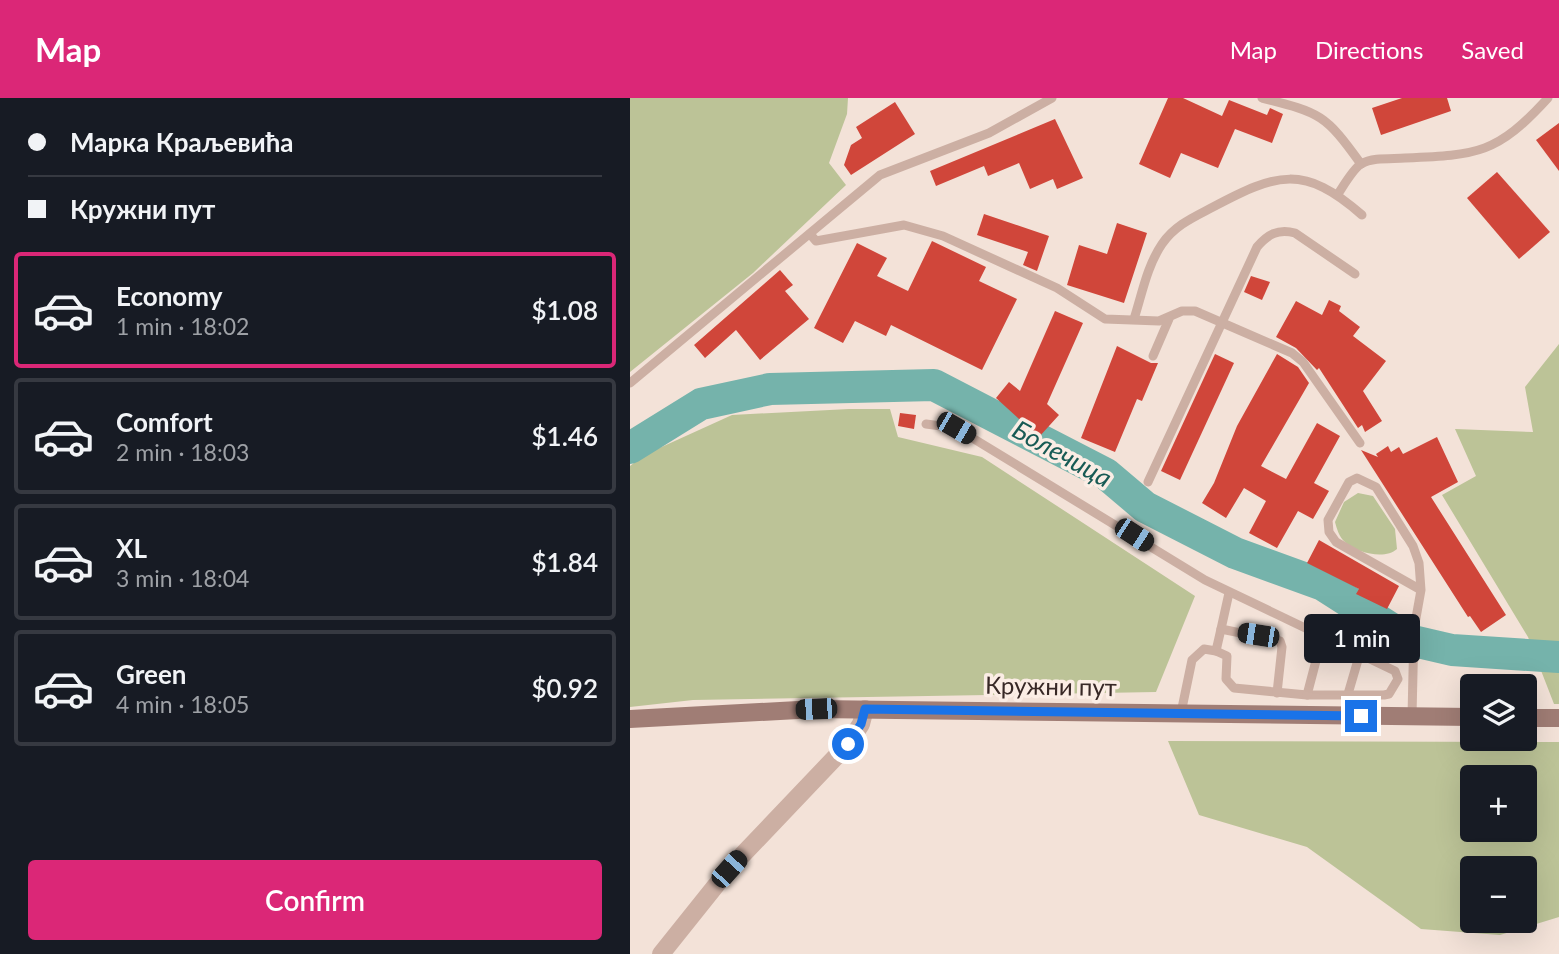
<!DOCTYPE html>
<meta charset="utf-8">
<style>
body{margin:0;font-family:Lato,sans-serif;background:#242831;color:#f1f3f6;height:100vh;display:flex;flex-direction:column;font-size:26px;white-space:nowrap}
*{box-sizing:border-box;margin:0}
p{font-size:23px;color:#9ea1a6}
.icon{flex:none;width:38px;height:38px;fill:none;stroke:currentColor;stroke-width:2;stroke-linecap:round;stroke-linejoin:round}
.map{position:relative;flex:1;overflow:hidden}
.drawer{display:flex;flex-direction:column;background:#171b24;width:630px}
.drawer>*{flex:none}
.hud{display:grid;align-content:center;height:154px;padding:0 28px;background:#171b24}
.controls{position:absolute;left:830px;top:576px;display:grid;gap:14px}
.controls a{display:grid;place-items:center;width:77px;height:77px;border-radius:7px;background:#171b24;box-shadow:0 7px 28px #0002;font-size:35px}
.end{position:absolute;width:32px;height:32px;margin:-16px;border:9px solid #1a73e8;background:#fff;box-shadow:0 0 0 4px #fff}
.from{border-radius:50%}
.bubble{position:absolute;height:49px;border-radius:7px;background:#171b24;box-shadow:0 7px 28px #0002;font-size:23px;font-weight:600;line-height:49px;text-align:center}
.car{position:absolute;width:21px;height:42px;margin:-21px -10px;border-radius:9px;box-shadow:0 0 5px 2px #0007;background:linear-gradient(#222 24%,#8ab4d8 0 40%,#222 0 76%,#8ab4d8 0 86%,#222 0)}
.hud b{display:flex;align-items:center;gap:24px;height:66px;font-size:26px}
.hud b+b{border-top:2px solid #363941}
.hud i{width:18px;height:18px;background:#f1f3f6}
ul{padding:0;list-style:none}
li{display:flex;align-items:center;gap:21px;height:116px;margin:0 14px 10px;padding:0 14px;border:4px solid #363941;border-radius:7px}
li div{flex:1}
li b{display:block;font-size:26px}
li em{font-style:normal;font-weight:600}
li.on{border-color:#db2777}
li>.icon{width:63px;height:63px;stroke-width:1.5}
.primary-button{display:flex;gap:14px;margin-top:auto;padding:14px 28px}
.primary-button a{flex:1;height:80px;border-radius:7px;background:#db2777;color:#fff;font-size:28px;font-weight:600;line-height:80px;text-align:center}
header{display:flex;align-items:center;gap:42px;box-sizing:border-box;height:98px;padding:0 35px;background:#db2777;color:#fff}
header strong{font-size:33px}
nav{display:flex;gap:38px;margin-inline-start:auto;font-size:24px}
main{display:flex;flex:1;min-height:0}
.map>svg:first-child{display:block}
.green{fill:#bcc397;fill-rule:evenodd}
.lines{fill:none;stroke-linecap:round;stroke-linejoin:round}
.river{stroke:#75b3ab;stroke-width:32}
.building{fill:#d0463a}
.service{stroke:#ccafa3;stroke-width:9}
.minor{stroke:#ccafa3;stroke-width:18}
.secondary{stroke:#a07d75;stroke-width:18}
.route{stroke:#1a73e8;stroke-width:9}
.labels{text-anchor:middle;stroke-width:7;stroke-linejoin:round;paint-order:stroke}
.street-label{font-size:24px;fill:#372826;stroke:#fbede5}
.water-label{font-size:26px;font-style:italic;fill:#185b55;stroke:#fbede5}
</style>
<header>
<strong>Map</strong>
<nav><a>Map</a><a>Directions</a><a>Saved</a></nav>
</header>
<main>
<section class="drawer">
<div class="hud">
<b><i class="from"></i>Марка Краљевића</b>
<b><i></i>Кружни пут</b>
</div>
<ul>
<li class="on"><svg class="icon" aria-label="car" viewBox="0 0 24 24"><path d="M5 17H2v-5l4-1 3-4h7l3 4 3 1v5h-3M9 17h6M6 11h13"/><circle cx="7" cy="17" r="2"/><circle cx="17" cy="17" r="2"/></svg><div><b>Economy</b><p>1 min · 18:02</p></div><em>$1.08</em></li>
<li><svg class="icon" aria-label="car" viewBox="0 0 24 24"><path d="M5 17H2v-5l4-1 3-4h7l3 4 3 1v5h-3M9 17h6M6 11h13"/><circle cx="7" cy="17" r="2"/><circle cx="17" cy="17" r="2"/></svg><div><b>Comfort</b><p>2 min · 18:03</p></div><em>$1.46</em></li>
<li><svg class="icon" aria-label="car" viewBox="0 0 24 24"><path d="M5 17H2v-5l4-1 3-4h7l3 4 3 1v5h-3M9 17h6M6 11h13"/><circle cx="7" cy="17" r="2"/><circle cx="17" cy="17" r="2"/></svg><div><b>XL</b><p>3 min · 18:04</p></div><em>$1.84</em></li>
<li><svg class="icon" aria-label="car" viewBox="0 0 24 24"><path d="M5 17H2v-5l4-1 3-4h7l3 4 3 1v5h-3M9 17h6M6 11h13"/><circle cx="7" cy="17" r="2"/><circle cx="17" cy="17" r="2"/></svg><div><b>Green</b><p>4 min · 18:05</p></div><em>$0.92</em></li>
</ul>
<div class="primary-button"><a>Confirm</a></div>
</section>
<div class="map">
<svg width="929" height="856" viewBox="0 0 929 856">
<rect width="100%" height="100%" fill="#f3e2d8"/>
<g class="green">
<polygon points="0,0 218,0 217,16 199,65 216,87 123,175 0,274"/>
<polygon points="929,246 929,606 924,606 898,539 812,397 846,378 825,331 903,334 895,289"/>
<polygon points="219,311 260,311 268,339 352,359 565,498 526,594 63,602 0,609 0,368 14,357 102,317"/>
<path d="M728,395L743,398L765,431L767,451C755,462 727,455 715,444C709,439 707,431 705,424L714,404Z"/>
<path d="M538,643L929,644V819L870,837L791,831L677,749L569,717ZM842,679H894V732H842ZM842,770H894V822H842Z"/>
</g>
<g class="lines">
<polyline class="river" points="0,350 71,306 140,291 304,287 476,376 515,409 605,455 693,487 779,542 822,552 929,559"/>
</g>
<g class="building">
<polygon points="538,0 553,0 592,18 599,2 637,17 640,10 653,16 642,45 605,31 588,70 551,55 540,80 509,66"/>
<polygon points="772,0 817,0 821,13 751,37 742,10"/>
<polygon points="265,4 285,36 221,77 214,67 221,47 232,40 226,29"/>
<polygon points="425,21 453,80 427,91 423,81 400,91 389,65 358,78 354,68 306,88 300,73"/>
<polygon points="929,25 929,73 906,42"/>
<polygon points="867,74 920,134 889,161 837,100"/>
<polygon points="354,116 419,138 407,173 393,167 398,154 347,137"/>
<polygon points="487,125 517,135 494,205 437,187 449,147 477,156"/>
<polygon points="302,143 356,169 349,183 387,201 352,272 261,227 256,238 225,223 213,245 184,230 227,145 257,160 247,178 278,193"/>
<polygon points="150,172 163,187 155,193 179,221 130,262 106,232 75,260 64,247"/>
<polygon points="621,178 640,184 632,202 614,194"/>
<polygon points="699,202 711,208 709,213 730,229 723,238 756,263 733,293 752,323 735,334 732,327 728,330 689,270 687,272 666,250 646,239 666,203 692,217"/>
<polygon points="425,213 453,225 417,306 429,317 409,339 366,300 379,284 390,293"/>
<polygon points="487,248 521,265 528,265 512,303 507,301 485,354 451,340"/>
<polygon points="585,256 604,265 550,382 531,373"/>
<polygon points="647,256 668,269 679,285 631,368 656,381 687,325 710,338 684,385 699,393 683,421 668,413 647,450 619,435 636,403 614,390 596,420 572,405 584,385 607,328"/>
<polygon points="270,315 286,317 284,331 268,328"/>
<polygon points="807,339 828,384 801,399 876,517 851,534 840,518 838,519 731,352 748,359 746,356 758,348 761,354 769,349 773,356"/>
<polygon points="689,442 769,488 757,511 726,496 729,491 677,465"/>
</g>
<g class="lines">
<g class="service">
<path d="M632,0C691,15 695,16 731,66"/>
<path d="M708,96C714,87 723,71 731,66C743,59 762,61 775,60C848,57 867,56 918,0"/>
<polyline points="180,136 186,143 274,127 313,138 427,190 475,221 529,223 552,213 565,213 662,255 673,264 730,345"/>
<path d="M504,221C512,196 517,168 532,146C545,127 564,119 583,109C647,75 674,66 732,117"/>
<polyline points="523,258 539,221"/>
<polyline points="0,285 250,77 359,35 422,0"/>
<polyline points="296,326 326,330 575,482 765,573 768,581 759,596 754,597 677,597 604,590 596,581 597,558 586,553"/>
<path d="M518,384L627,149C637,137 648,130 665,135L725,176"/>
<polyline points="599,495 591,531 650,543 652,549 647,595"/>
<polyline points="718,596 730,555"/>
<polyline points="677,597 693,536"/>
<polyline points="551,615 562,562 574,551 586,553 591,531"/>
<polyline points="782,618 784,531 791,492 789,465 783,448 746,389 727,380 719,384 698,422 699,434 706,444 791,492"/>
</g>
<polyline class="minor" points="31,856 99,771 218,646 231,626 235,611"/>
<g class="secondary">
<polyline points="894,620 929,620"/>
<polyline points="0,621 186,611 842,619"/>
</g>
</g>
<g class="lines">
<polyline class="route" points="218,646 231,626 235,611 731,618"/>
</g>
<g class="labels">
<g class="street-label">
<text transform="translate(421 589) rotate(1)" y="8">Кружни пут</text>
</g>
<g class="water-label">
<text transform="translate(432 356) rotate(29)" y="9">Болечица</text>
</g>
</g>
</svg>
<div class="controls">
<a><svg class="icon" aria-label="layers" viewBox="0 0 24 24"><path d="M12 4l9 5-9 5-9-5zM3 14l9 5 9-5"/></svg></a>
<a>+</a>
<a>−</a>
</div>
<i class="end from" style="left:218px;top:646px"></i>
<i class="end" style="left:731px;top:618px"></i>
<div class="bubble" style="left:674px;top:516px;width:116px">1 min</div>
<i class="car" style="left:326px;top:330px;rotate:120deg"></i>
<i class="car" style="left:504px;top:437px;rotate:123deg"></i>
<i class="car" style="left:628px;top:537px;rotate:279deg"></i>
<i class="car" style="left:186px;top:611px;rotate:268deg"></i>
<i class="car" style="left:99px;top:771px;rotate:42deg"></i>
</div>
</main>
